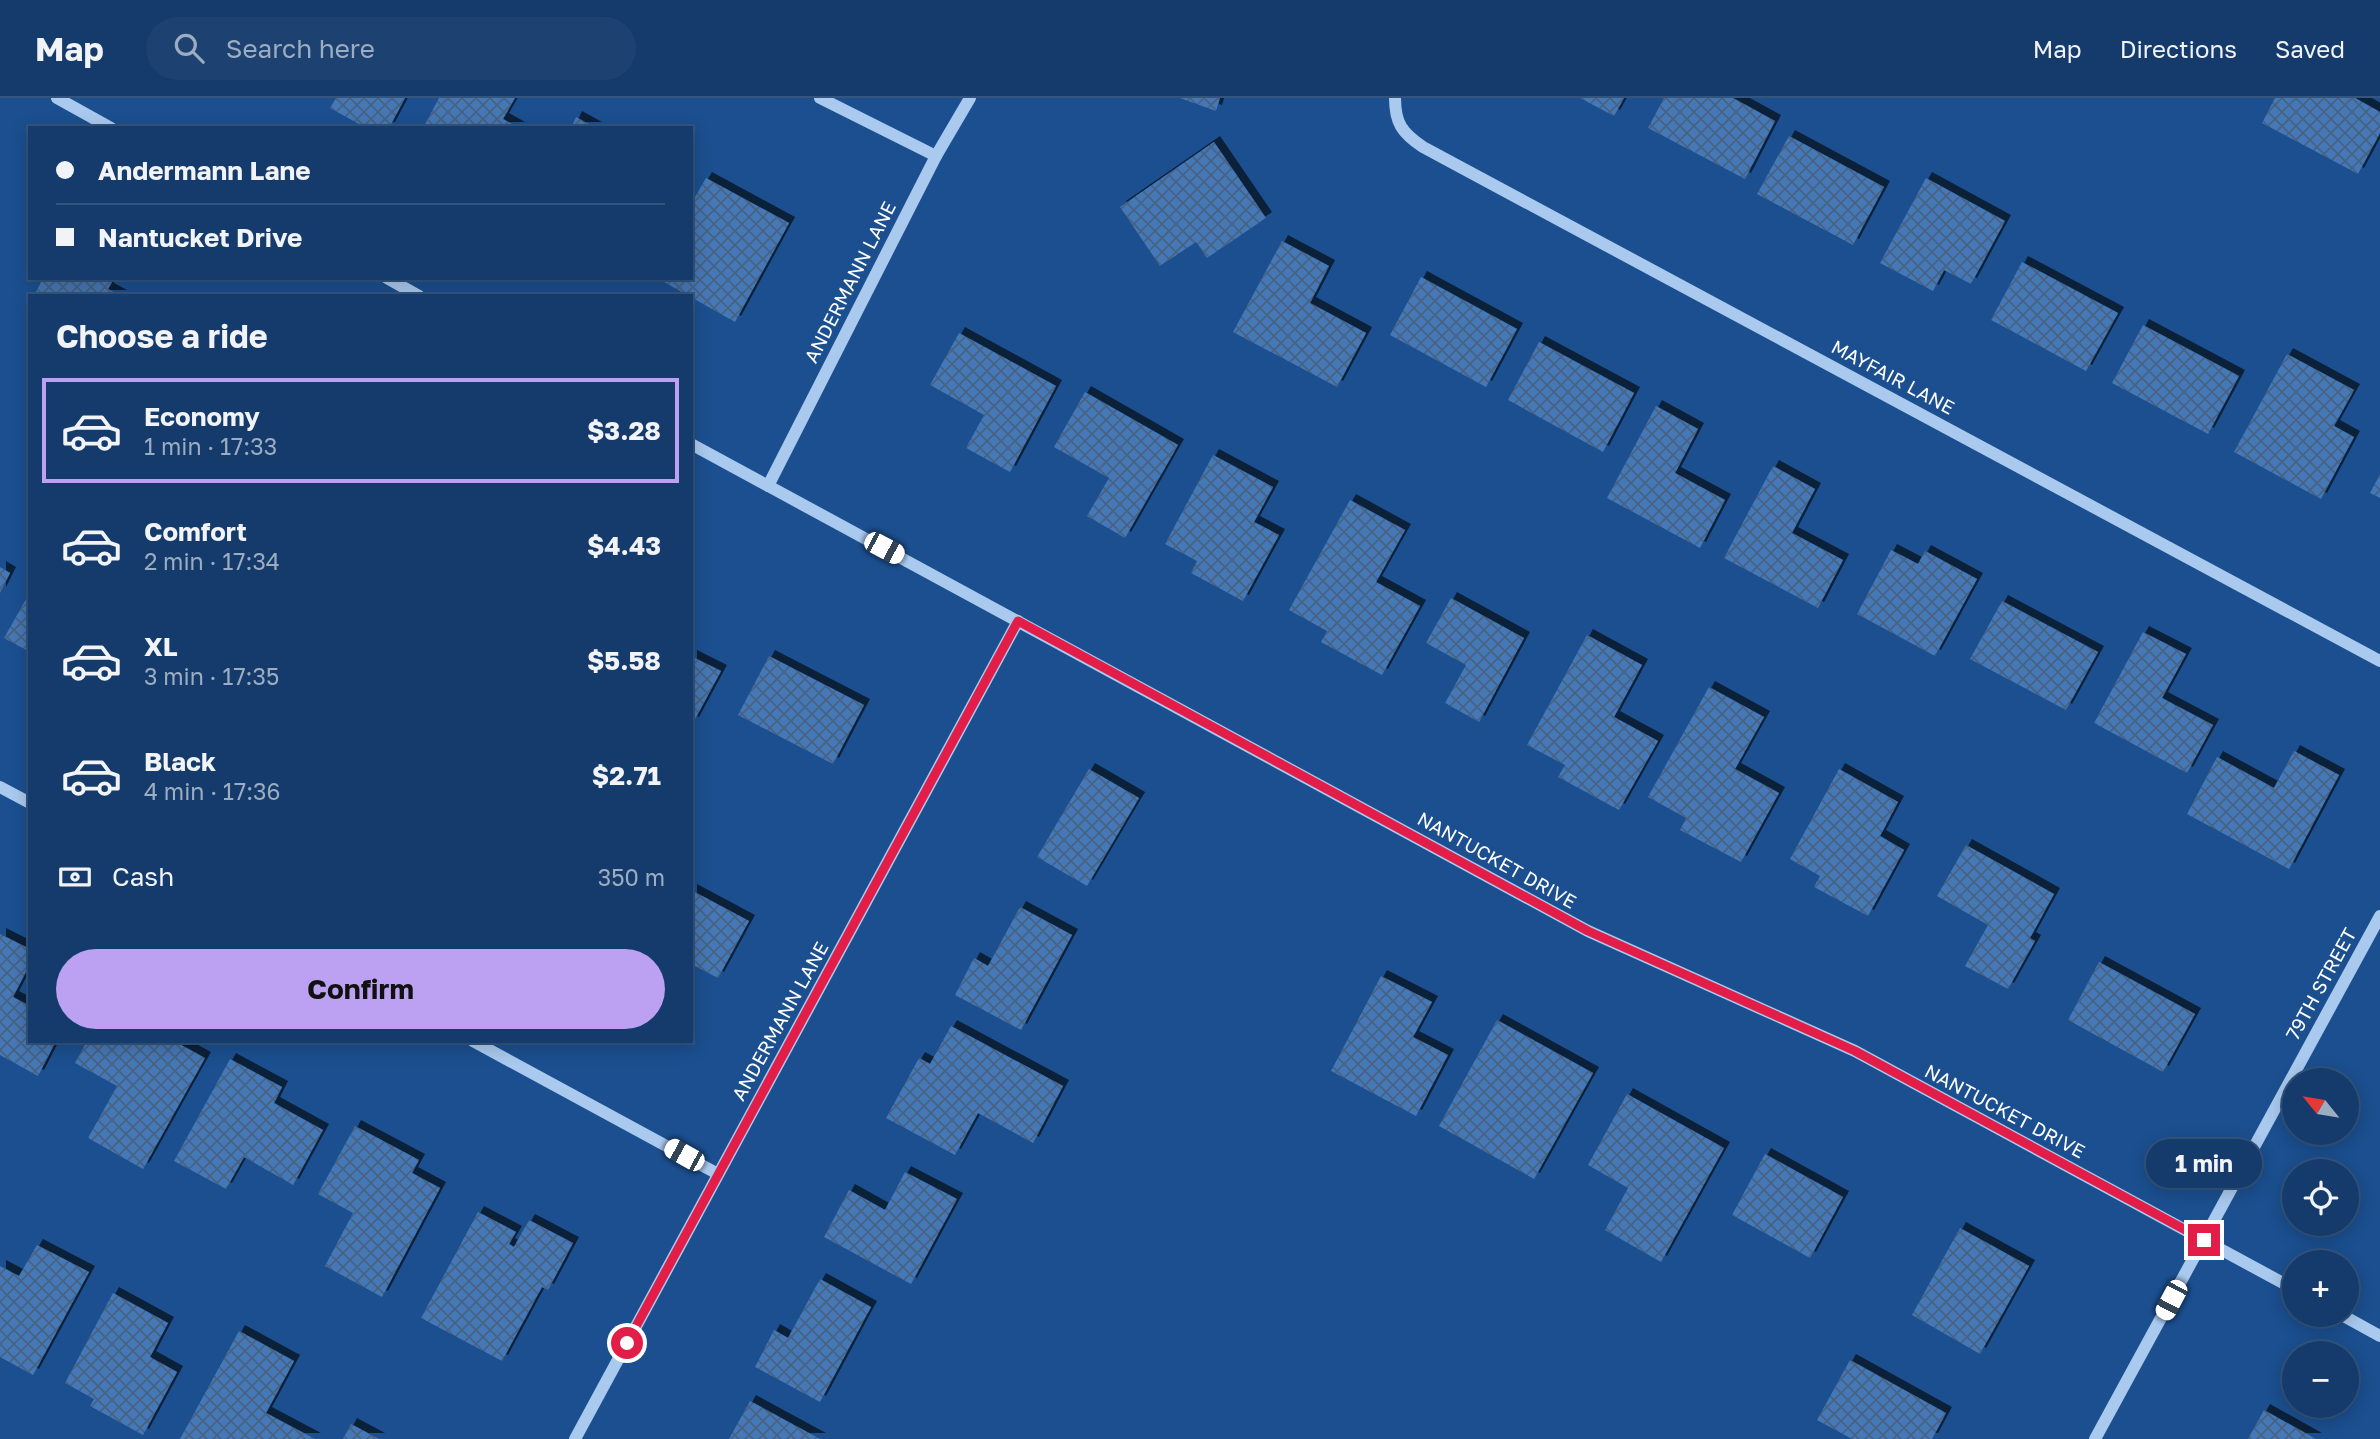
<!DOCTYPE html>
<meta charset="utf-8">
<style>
body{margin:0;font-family:"Golos Text",sans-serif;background:#1d4271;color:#f1f3f6;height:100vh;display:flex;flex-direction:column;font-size:26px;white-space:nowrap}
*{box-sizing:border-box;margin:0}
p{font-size:23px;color:#9dadc1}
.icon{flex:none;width:38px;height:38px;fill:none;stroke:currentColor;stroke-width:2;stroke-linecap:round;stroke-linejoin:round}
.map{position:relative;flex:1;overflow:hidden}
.sheet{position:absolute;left:28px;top:196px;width:665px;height:749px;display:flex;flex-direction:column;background:#143b6b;border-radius:0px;box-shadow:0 4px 18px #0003,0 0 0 2px #33557e}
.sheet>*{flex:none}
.hud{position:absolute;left:28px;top:28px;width:665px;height:154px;border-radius:0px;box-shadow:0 4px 18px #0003,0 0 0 2px #33557e;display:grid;align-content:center;height:154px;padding:0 28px;background:#143b6b}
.needle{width:46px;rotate:300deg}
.controls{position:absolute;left:2282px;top:970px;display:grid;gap:14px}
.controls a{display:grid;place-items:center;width:77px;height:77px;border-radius:50%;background:#143b6b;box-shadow:0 4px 18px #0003,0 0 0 2px #33557e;font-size:35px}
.end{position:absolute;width:32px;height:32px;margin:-16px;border:9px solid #e11d48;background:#fff;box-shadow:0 0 0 4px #fff}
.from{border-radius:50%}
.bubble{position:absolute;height:49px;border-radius:24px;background:#143b6b;box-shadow:0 4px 18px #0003,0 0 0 2px #33557e;font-size:23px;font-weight:700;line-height:49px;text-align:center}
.car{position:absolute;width:21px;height:42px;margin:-21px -10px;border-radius:9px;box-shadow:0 0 5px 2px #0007;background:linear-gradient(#fff 24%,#345 0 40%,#fff 0 76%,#345 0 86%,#fff 0)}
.hud b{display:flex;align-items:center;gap:24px;height:66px;font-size:26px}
.hud b+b{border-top:2px solid #33557e}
.hud i{width:18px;height:18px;background:#f1f3f6}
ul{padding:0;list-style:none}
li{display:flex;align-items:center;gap:21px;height:105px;margin:0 14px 10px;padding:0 14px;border:4px solid transparent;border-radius:0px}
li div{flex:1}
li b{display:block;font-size:26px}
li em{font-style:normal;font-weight:700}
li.current{border-color:#bca0f2}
li>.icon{width:63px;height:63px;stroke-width:1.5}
h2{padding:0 28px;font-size:32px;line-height:84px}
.pay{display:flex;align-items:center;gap:18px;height:77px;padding:0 28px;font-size:26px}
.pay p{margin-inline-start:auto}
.action{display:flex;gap:14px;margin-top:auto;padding:14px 28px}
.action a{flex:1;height:80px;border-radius:42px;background:#bca0f2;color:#111;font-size:28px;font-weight:700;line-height:80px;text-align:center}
header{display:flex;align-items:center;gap:42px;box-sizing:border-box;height:98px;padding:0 35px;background:#143b6b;border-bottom:2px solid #33557e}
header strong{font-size:33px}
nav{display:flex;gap:38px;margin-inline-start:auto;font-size:24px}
.search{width:490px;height:63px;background:#1d4271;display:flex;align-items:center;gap:18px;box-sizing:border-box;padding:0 24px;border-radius:38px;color:#9dadc1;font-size:26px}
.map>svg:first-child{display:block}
.building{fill:url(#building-cross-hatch);filter:url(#shadow)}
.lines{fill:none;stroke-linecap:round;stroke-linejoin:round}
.minor{stroke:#a9c9ee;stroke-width:12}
.route{stroke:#e11d48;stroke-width:9}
.labels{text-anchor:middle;stroke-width:7;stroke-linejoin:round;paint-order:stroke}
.street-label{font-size:19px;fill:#fff;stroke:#1b4f8f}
</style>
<header>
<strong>Map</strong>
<div class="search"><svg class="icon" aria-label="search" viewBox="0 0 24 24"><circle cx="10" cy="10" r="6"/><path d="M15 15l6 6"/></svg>Search here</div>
<nav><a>Map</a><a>Directions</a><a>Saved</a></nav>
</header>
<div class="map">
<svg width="2380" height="1341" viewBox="0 0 2380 1341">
<defs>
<pattern id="building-cross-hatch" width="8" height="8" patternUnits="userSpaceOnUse" patternTransform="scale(1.75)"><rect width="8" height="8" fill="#4478b7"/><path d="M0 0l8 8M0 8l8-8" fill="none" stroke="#486282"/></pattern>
<filter id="shadow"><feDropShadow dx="6" dy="-6" stdDeviation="0" flood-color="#0009"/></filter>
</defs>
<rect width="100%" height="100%" fill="#1b4f8f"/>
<g class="building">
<polygon points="336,0 405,0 389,30 366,30 330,10"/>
<polygon points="439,0 515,0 503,21 519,30 423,30"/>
<polygon points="1180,0 1220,0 1216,13"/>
<polygon points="1580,0 1624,0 1614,18"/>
<polygon points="1664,0 1733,0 1775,23 1745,81 1648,30"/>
<polygon points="2275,0 2355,0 2380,14 2380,35 2358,76 2262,25"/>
<polygon points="576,19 596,30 571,30"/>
<polygon points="1789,38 1884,89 1853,147 1757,96"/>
<polygon points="1214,44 1266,120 1207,160 1196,144 1160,168 1120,109"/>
<polygon points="706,80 789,125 735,224 657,180 691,180 691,106"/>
<polygon points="1926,80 2005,123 1971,186 1944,172 1933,193 1880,165"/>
<polygon points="1282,143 1329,168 1310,205 1366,235 1337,289 1233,234"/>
<polygon points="2022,164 2118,215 2086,273 1991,222"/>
<polygon points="1421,179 1517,231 1486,289 1390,237"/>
<polygon points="43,180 106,180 112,184 108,191 121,198 34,198"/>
<polygon points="2143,227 2239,278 2208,336 2112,285"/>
<polygon points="959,235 1056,288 1010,374 966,350 984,317 930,287"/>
<polygon points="1539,244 1634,295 1603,354 1508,302"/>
<polygon points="2287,256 2354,292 2334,328 2354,339 2321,401 2234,354"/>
<polygon points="1085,294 1178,347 1125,440 1087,418 1109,380 1054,349"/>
<polygon points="1656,308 1698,331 1675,375 1725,402 1700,450 1607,400"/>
<polygon points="1213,357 1273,389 1254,424 1279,437 1243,503 1191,475 1197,463 1165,446"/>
<polygon points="1773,368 1815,391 1792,435 1843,462 1818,510 1724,460"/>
<polygon points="2380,376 2380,400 2370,395"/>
<polygon points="1350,402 1405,432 1376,484 1420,508 1382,577 1321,544 1327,533 1289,512"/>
<polygon points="1891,452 1918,466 1925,453 1977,481 1935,558 1857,516"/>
<polygon points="0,469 10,475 0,495"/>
<polygon points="30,494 30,554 4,540"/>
<polygon points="1451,500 1524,540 1479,624 1445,605 1466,567 1426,545"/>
<polygon points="2002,503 2098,554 2066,612 1970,561"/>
<polygon points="2143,534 2186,556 2162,600 2213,627 2187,675 2094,625"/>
<polygon points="1587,537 1642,567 1614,619 1658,643 1619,712 1558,679 1565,667 1527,647"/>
<polygon points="691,558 721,573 693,625 691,624"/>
<polygon points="769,558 864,607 833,666 738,617"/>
<polygon points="1709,589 1764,619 1735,671 1779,695 1741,764 1680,732 1686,720 1648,699"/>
<polygon points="2294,653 2339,677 2289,771 2187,716 2217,659 2274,690"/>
<polygon points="1089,671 1139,700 1087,788 1037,759"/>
<polygon points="1839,671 1898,704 1880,738 1904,752 1868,818 1814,789 1820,778 1790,761"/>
<polygon points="1966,747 2054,796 2030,840 2035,843 2008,891 1965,868 1988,827 1937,798"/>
<polygon points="691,792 749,823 718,880 691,866"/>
<polygon points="1020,809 1072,837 1021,932 955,897 974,860 988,868"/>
<polygon points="0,836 30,851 30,866 13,899 30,908 30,943 56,943 38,978 0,957"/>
<polygon points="2099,864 2195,916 2163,974 2068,922"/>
<polygon points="1381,878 1432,904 1413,939 1448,957 1416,1018 1331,973"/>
<polygon points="1497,922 1593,975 1534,1081 1439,1028"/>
<polygon points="951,928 1063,988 1033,1045 978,1015 955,1057 886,1020 919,960 930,966"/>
<polygon points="87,943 174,943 205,960 143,1071 88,1040 117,988 75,965"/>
<polygon points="230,961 282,989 274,1005 323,1032 293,1087 244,1059 226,1091 174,1063"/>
<polygon points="1627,996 1724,1050 1661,1164 1605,1132 1628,1090 1588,1067"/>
<polygon points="355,1028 419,1062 412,1075 440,1090 382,1199 325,1168 353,1115 318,1096"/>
<polygon points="1765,1056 1843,1099 1810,1160 1732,1117"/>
<polygon points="905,1074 957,1101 911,1186 824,1139 849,1092 885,1112"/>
<polygon points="478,1114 516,1134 509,1146 514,1149 529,1122 573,1145 548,1192 542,1189 502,1263 421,1220"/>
<polygon points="1960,1130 2029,1168 1980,1256 1912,1217"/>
<polygon points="37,1147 89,1174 33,1277 0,1259 0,1168 19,1178"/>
<polygon points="820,1181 871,1209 820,1304 755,1269 774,1232 788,1240"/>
<polygon points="113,1195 168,1225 150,1259 177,1274 143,1337 90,1308 94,1301 65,1285"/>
<polygon points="239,1233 294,1263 266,1315 315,1341 180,1341"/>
<polygon points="1850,1262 1946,1315 1932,1341 1852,1341 1817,1322"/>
<polygon points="750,1303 820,1341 729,1341"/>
<polygon points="2264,1312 2316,1341 2248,1341"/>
<polygon points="351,1326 379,1341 343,1341"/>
</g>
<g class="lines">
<g class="minor">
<polyline points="57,0 111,30"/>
<polyline points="820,0 936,58"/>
<path d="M1395,0C1395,25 1402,35 1423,49L2380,563"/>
<polyline points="387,180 419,198"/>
<polyline points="691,346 1588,833 1855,953 2294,1191"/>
<polyline points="768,388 936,58 970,0"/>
<polyline points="0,689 30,705"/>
<polyline points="473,943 718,1076"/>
<polyline points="2340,1216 2380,1238"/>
<polyline points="575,1341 1018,523"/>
<polyline points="2095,1341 2380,818"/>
</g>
</g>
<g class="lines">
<polyline class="route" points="627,1245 1018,523 1588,833 1855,953 2204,1142"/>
</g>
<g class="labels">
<g class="street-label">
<text transform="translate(850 184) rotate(-63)" y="7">ANDERMANN LANE</text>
<text transform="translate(1893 279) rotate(28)" y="7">MAYFAIR LANE</text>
<text transform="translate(1497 762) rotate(29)" y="7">NANTUCKET DRIVE</text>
<text transform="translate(2321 886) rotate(-61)" y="7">79TH STREET</text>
<text transform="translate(780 923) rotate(-61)" y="7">ANDERMANN LANE</text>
<text transform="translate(2005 1013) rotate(28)" y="7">NANTUCKET DRIVE</text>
</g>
</g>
</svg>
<div class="controls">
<a><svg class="needle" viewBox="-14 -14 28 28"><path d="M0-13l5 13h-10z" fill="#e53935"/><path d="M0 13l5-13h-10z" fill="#9dadc1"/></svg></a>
<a><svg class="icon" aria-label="locate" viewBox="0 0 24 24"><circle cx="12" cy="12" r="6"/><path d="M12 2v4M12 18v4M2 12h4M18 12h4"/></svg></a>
<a>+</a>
<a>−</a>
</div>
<i class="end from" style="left:627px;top:1245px"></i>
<i class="end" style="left:2204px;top:1142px"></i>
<div class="bubble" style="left:2146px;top:1041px;width:116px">1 min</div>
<i class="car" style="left:884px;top:450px;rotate:118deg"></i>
<i class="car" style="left:684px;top:1057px;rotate:299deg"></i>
<i class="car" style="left:2171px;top:1202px;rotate:208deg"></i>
<div class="hud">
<b><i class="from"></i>Andermann Lane</b>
<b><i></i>Nantucket Drive</b>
</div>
<section class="sheet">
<h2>Choose a ride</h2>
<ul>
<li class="current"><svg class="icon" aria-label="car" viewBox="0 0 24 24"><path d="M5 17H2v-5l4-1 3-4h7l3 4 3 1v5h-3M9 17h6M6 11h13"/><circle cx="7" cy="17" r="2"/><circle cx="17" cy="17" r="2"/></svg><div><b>Economy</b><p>1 min · 17:33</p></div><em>$3.28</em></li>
<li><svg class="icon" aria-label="car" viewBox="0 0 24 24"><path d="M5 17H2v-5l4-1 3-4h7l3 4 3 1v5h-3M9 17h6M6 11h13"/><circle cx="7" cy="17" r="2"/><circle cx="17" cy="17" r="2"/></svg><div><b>Comfort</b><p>2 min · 17:34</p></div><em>$4.43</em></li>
<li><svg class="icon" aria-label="car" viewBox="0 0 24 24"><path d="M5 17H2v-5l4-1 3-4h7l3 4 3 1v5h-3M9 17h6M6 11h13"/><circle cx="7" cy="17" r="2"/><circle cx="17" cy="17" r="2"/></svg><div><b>XL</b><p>3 min · 17:35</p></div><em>$5.58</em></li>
<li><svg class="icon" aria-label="car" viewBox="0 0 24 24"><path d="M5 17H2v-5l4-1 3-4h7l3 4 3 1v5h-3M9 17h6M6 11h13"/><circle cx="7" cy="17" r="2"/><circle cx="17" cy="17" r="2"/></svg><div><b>Black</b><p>4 min · 17:36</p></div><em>$2.71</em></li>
</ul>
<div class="pay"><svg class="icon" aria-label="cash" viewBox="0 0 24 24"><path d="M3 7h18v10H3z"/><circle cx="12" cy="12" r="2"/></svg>Cash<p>350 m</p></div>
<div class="action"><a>Confirm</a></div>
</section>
</div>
